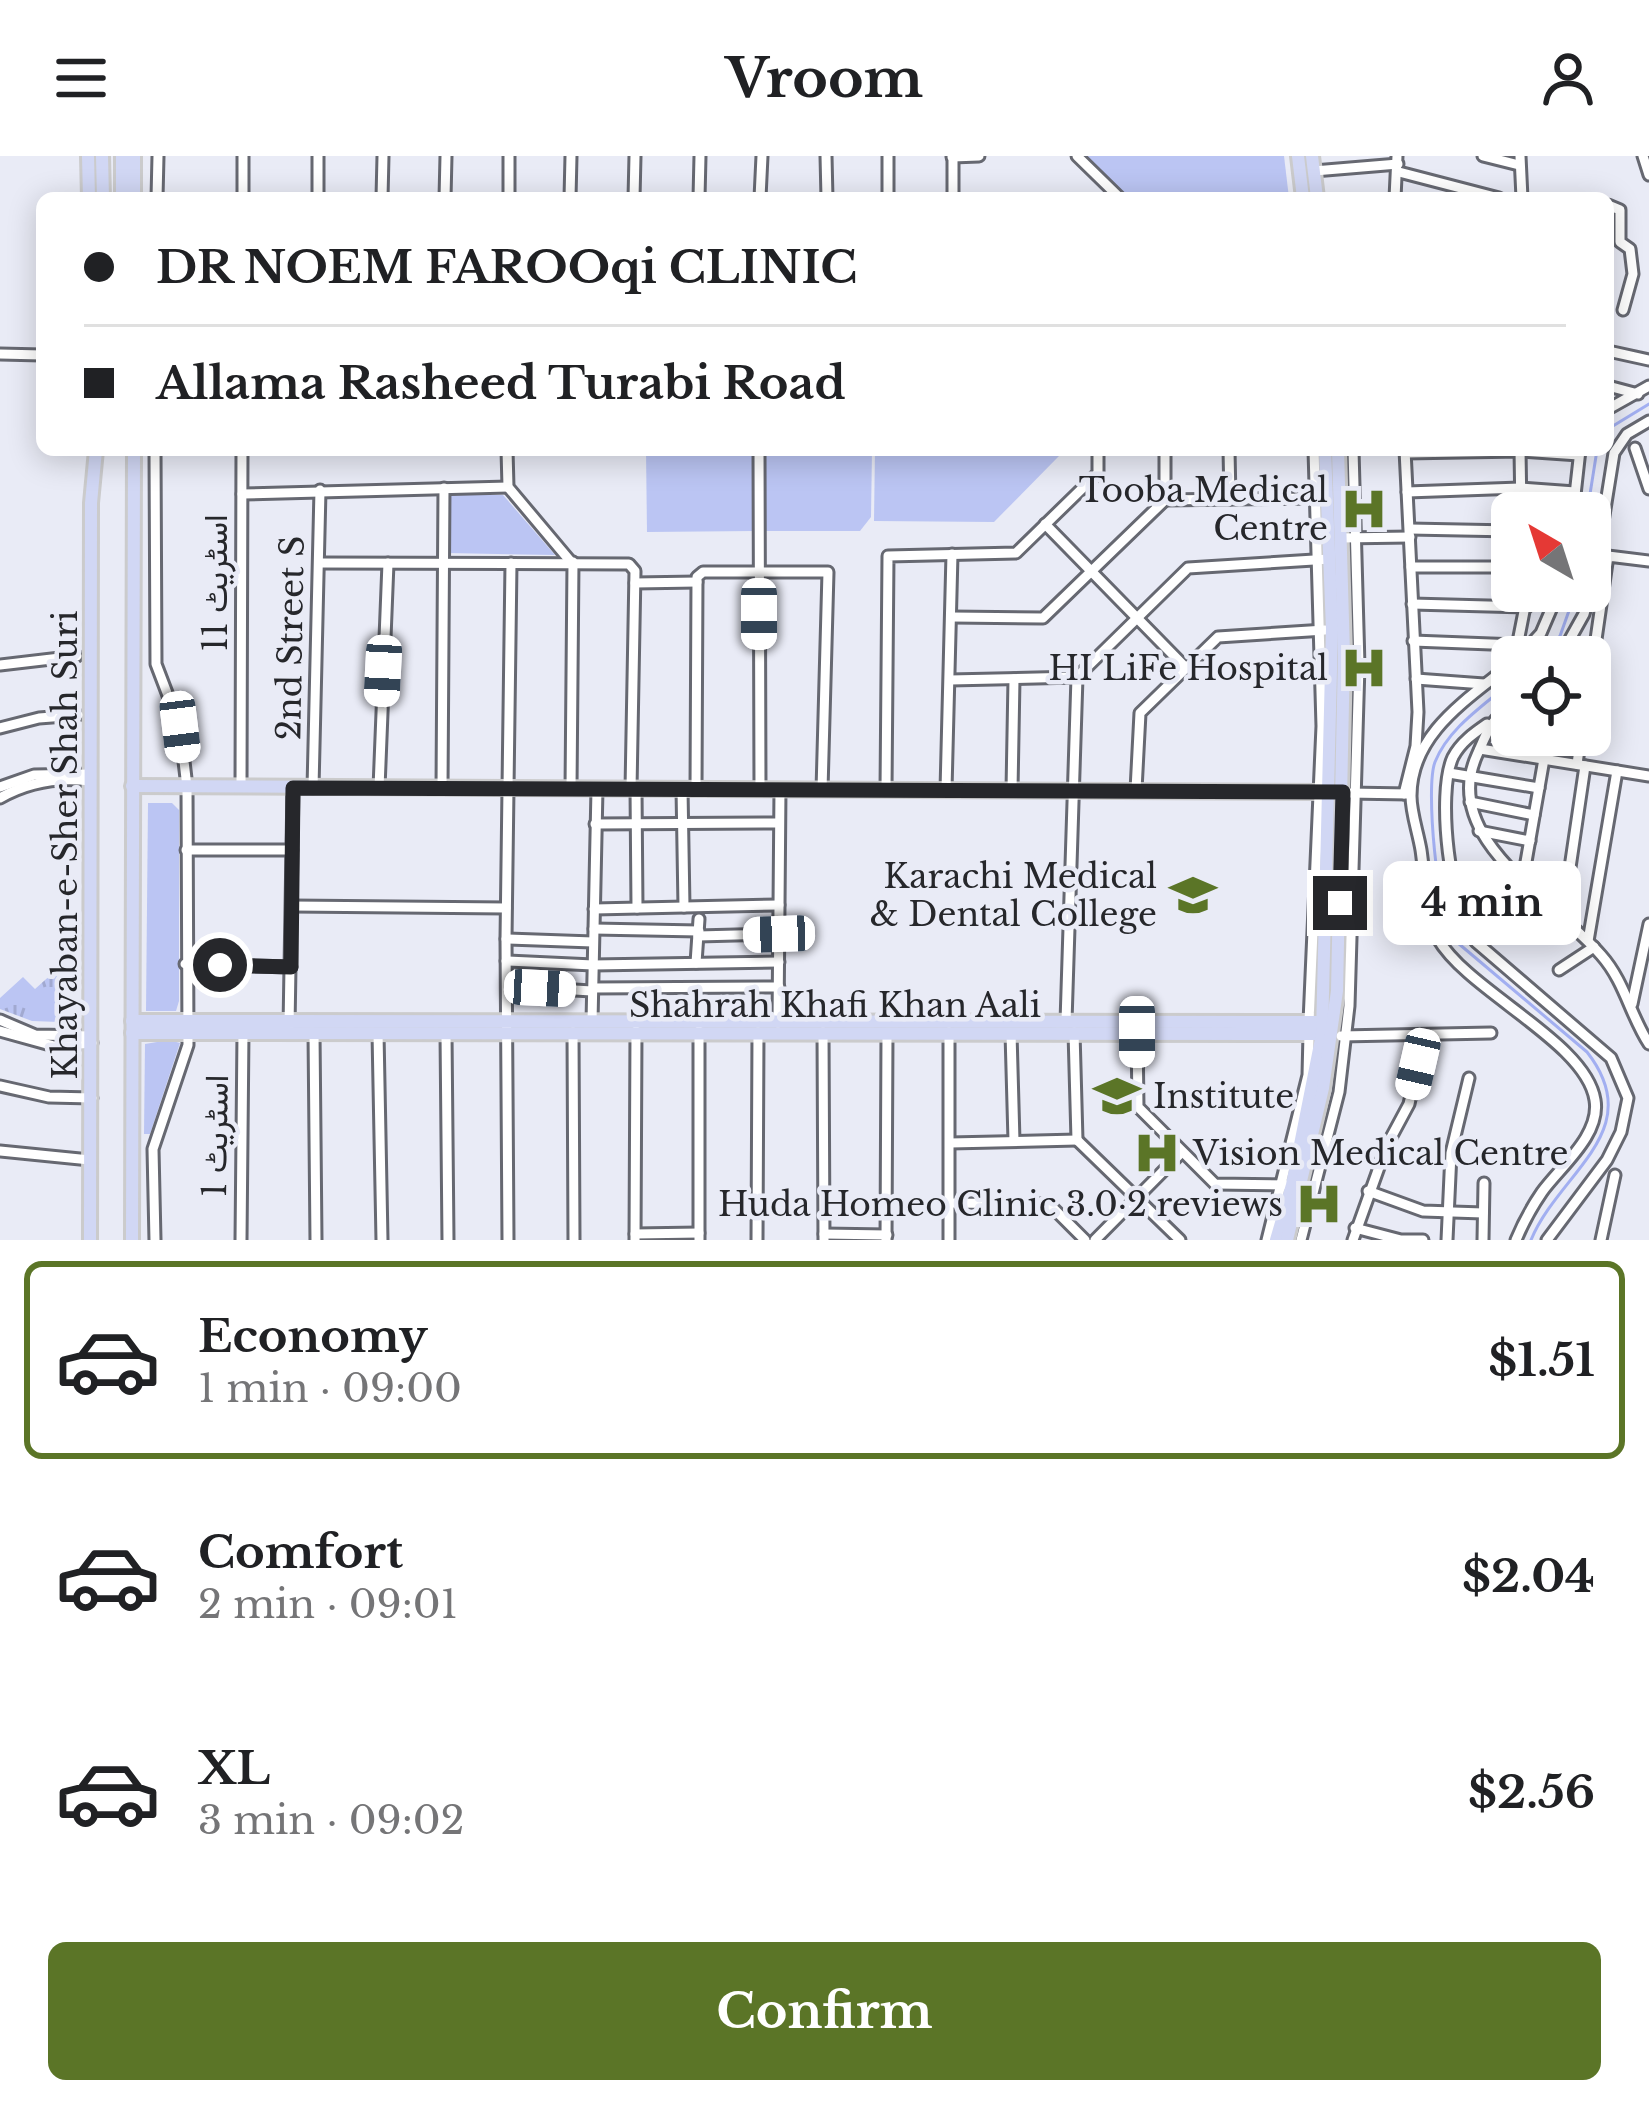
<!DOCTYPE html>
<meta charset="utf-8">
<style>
body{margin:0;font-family:"Libre Baskerville",Vazirmatn,serif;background:#f2f2f2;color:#202124;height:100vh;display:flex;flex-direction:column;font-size:45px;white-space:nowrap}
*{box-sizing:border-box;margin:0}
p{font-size:39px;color:#757577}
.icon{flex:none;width:66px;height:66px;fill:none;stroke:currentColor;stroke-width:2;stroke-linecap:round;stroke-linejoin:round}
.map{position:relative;height:1084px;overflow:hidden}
.panel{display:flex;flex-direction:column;background:#fff;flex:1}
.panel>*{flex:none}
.hud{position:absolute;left:36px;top:36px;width:1578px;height:264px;border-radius:18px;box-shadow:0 6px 30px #0003;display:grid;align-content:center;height:264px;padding:0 48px;background:#fff}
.needle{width:78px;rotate:321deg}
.fabs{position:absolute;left:1491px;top:336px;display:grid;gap:24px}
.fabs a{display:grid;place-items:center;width:120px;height:120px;border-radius:18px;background:#fff;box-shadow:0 6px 30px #0003;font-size:60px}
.end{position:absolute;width:54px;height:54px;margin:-27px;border:15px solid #26272b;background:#fff;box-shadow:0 0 0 6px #fff}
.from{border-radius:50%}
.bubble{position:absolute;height:84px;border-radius:18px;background:#fff;box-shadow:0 6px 30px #0003;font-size:39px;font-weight:700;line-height:84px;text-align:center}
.car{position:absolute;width:36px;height:72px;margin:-36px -18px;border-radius:15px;box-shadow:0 0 9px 3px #0007;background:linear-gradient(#fff 24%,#345 0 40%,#fff 0 76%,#345 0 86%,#fff 0)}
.hud b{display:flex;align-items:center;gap:42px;height:114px;font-size:45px}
.hud b+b{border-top:3px solid #e0e0e0}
.hud i{width:30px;height:30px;background:#202124}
ul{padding:21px 0 0;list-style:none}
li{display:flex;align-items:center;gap:36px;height:198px;margin:0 24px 18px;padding:0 24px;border:6px solid transparent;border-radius:18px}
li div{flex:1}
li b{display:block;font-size:45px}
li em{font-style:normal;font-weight:700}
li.selected{border-color:#5b7527}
li>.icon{width:108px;height:108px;stroke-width:1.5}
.button{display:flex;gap:24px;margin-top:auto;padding:24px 48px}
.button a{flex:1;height:138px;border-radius:18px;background:#5b7527;color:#fff;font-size:48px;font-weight:700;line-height:138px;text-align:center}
header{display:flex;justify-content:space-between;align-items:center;height:156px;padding:0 48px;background:#fff;font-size:54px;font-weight:700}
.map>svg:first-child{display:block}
.grass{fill:url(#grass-tufts)}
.park{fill:#bbc5f3}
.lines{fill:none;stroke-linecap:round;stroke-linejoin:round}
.stream{stroke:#a2aff1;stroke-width:3}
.minor-casing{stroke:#666871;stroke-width:15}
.major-casing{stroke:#cbcbcc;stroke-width:18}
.minor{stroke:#fff;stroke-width:9}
.major{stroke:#d1d7f4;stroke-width:12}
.route{stroke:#26272b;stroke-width:15}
.labels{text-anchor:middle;stroke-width:9;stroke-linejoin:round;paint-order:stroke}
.poi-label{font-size:33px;fill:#26272b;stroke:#e9ebf6;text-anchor:end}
.street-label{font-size:33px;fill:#26272b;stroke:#e9ebf6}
</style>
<header><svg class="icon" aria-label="menu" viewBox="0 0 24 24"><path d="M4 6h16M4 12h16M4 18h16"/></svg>Vroom<svg class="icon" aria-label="person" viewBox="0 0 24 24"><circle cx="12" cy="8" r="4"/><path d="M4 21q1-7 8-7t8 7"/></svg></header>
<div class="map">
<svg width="1649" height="1084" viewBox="0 0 1649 1084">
<defs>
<pattern id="grass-tufts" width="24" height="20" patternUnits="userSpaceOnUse" patternTransform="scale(3)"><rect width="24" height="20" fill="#bbc5f3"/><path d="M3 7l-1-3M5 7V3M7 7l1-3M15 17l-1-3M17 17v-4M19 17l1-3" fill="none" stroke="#a1a9d0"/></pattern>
</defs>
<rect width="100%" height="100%" fill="#e9ebf6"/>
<polygon class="grass" points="54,816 59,820 59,866 32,865 0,853 0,842 23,821 35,833"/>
<g class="park">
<polygon points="1077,0 1284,0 1289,42 1120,42"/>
<polygon points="646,294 754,294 754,375 647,376"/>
<polygon points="759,294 872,294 871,361 860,375 757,375"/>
<polygon points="875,294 1059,294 1059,300 994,366 874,365"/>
<polygon points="449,339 503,339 555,399 447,397"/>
<polygon points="148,647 172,647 179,654 179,845 176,855 146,855"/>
<polygon points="169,884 180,887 150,978 144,978 145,888"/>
</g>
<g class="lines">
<g class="stream">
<polyline points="1608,273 1649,248"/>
<polyline points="1587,357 1597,294"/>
<polyline points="1541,501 1560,480 1576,435"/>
<path d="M1512,525C1485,549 1449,571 1435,606C1425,632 1438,757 1452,782L1587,896C1649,975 1559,1016 1531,1084"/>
</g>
<defs>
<g id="minor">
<polyline points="318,0 318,42"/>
<polyline points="826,0 827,42"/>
<polyline points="888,0 888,42"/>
<polyline points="953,0 953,42"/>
<polyline points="1077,0 1120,42"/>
<polyline points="1483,0 1519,9"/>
<polyline points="1520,0 1522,42"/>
<polyline points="1643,0 1649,19"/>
<polyline points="952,1 979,0"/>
<polyline points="1314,15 1398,8"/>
<polyline points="1399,16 1499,42"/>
<polyline points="157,42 158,0"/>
<polyline points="243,42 243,0"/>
<polyline points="382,42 383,0"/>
<polyline points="445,42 446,0"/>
<polyline points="509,42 509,0"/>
<polyline points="570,42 571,0"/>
<polyline points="634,42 635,0"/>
<polyline points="699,42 700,0"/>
<polyline points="760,42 762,0"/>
<polyline points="1395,42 1397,0"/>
<polyline points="1608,49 1620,54 1620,86 1630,93 1633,118 1623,154"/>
<polyline points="1608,195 1649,204"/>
<polyline points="0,198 42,199"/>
<polyline points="1608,230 1638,238"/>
<polyline points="1608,253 1649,230"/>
<polyline points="1635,292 1649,333"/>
<polyline points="507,294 508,331 571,406"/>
<polyline points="759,294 760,633"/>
<polyline points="1229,294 1230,343"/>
<polyline points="1520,294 1521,357"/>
<polyline points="1405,297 1520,295 1579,299"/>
<polyline points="1407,336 1520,332 1575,336"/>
<polyline points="242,338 508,331"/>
<polyline points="1165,344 1317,342"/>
<polyline points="1573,357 1580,294"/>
<polyline points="1045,368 1185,511"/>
<polyline points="1410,373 1512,375"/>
<polyline points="1341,382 1410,381"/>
<polyline points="319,407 629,408 635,415 631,633"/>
<polyline points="1411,411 1512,411"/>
<polyline points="635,427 697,426"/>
<polyline points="1412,448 1527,451"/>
<polyline points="952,461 1043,462 1165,344 1165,294"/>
<polyline points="1413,485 1517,489"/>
<polyline points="1516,496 1528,435"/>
<polyline points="1519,501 1541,477 1559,435"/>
<polyline points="1560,501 1584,458 1594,422 1614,297 1627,278 1649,265"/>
<path d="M1512,507C1470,542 1411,576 1411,640C1411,657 1418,676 1421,694C1425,720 1425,759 1438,783C1469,836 1586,886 1595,944C1601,979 1560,1011 1542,1036C1531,1052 1523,1067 1516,1084"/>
<polyline points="0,509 77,500"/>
<polyline points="1416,523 1484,528"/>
<polyline points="950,524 1077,521"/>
<polyline points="1590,525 1608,400 1649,405"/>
<path d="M1512,547C1489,568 1489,572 1477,599C1439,683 1554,744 1601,799C1625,826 1630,859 1649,888"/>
<path d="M1487,568C1474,577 1461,586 1453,601C1436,637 1450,757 1476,786L1611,902L1628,942L1621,976L1607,1004L1547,1084"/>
<polyline points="0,572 39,562 78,559"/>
<polyline points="1480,593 1649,620"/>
<polyline points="1577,608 1581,579"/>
<polyline points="1449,617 1539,632"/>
<polyline points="0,631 34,619 91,618"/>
<polyline points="241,631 242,294"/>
<polyline points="313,632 320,334"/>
<polyline points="379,632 388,407"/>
<polyline points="442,632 444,332"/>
<polyline points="571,633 573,406"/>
<polyline points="636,633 637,752"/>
<polyline points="682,633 684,751"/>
<polyline points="696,633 697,421 703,416 828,416 822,634"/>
<polyline points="886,634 888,400 1016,397 1098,317 1098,294"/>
<polyline points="946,634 952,398"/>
<polyline points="1012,634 1014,523"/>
<polyline points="1136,634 1140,557 1218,481 1325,474"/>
<polyline points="1348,637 1409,638"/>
<polyline points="1404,638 1416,590 1418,556 1405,294"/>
<path d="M0,642C28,626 58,621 90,625"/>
<polyline points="1470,646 1534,659"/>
<polyline points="595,668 778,667"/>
<polyline points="1479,675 1530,685"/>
<polyline points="186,694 292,694"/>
<polyline points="1523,723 1544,603"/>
<polyline points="292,750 506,752"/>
<polyline points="594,753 779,749"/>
<polyline points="1563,759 1585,610"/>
<polyline points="594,773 699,775"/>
<polyline points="698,780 779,778"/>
<polyline points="506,783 593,786"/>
<polyline points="1588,785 1617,615"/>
<polyline points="506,805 593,809 779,806"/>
<polyline points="696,807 699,763"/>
<polyline points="185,808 291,811"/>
<polyline points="1559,814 1594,791"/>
<polyline points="540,832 592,835"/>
<polyline points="593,832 779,831"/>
<polyline points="1632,848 1649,768"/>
<polyline points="0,864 35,879 91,880"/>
<polyline points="592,866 597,633"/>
<polyline points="1066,866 1077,521 1188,412 1330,403"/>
<polyline points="1309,866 1322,570 1314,294"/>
<polyline points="778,867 780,633"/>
<polyline points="289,871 293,632"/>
<polyline points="0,875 54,890 92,887"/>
<polyline points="699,875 699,1084"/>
<polyline points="573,876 574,1084"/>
<polyline points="823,876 824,1084"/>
<polyline points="949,876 949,1084"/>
<polyline points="1074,876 1077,984"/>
<polyline points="1137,876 1138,951 1215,1028 1292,1029"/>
<polyline points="314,877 316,1084"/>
<polyline points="378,877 382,1084"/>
<polyline points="1011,877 1014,985"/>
<polyline points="446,878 448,1084"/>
<polyline points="1341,880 1491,877"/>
<polyline points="0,930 49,941 92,942"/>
<polyline points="1077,984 1180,1084"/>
<polyline points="950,987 1077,984"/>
<polyline points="0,995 90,1004"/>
<polyline points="1368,1035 1423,1055 1483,1057"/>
<polyline points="949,1047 1049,1048 1085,1084"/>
<polyline points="1355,1072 1401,1084 1423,1084"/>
<polyline points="635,1078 699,1077"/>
<polyline points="824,1078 887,1079"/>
<polyline points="155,1084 153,993 188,889 187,631 180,571 156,508 155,294"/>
<polyline points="241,1084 243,876"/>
<polyline points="508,1084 506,783 511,407"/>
<polyline points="635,1084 636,875"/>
<polyline points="757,1084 758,876"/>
<polyline points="886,1084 887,877"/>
<polyline points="1095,1084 1181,997"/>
<polyline points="1267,1084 1308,919 1309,878"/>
<polyline points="1301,1084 1339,936 1349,850 1359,509 1353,294"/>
<polyline points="1353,1084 1387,989 1409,948 1424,879"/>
<polyline points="1447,1084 1451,997 1469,922"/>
<polyline points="1483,1084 1484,1027"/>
<polyline points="1601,1084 1615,1019"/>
</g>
<g id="major">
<polyline points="88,0 89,42"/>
<polyline points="102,0 103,42"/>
<polyline points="122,0 122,42"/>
<polyline points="134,0 134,42"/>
<polyline points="1298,0 1303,42"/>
<polyline points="1312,0 1317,42"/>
<polyline points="132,630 1331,636"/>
<polyline points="132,865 1322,866"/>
<polyline points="132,877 1322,878"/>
<polyline points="90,1084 91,347 96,294"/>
<polyline points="132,1084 134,294"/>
<polyline points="1276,1084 1292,1029 1322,878 1332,473 1325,294"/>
<polyline points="1287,1084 1323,932 1337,835 1344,499 1338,294"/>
</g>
</defs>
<use href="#minor" class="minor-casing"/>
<use href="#major" class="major-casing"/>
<use href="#minor" class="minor"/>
<use href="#major" class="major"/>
</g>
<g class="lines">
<polyline class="route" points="220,809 291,811 293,632 1343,636 1340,747"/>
</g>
<defs>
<symbol id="hospital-bare" viewBox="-9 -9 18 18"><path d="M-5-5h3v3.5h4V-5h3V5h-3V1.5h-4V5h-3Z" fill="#5b7527" stroke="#e9ebf6" stroke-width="2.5" paint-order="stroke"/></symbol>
<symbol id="university-bare" viewBox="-9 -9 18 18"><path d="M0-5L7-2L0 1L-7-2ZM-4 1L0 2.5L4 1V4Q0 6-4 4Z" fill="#5b7527" stroke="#e9ebf6" stroke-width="2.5" paint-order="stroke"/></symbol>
</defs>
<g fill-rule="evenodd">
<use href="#hospital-bare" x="1331" y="320" width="66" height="66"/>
<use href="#hospital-bare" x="1331" y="479" width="66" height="66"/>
<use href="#university-bare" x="1160" y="706" width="66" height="66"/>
<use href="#university-bare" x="1084" y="907" width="66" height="66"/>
<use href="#hospital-bare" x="1124" y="964" width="66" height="66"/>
<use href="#hospital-bare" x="1286" y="1015" width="66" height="66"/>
</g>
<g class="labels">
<g class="poi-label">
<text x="1328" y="346">Tooba Medical<tspan x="1328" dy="38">Centre</tspan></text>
<text x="1328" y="524">HI LiFe Hospital</text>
<text x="1157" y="732">Karachi Medical<tspan x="1157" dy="38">&amp; Dental College</tspan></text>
<text x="1153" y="952" text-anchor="start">Institute</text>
<text x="1193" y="1009" text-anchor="start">Vision Medical Centre</text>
<text x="1283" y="1060">Huda Homeo Clinic 3.0·2 reviews</text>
</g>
<g class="street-label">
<text transform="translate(215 427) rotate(-90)" y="12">اسٹریٹ 11</text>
<text transform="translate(290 482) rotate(-89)" y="12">2nd Street S</text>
<text transform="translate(65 689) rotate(-90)" y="12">Khayaban-e-Sher Shah Suri</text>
<text x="835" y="861">Shahrah Khafi Khan Aali</text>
<text transform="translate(215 980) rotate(-89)" y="12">اسٹریٹ 1</text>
</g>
</g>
</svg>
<div class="fabs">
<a><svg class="needle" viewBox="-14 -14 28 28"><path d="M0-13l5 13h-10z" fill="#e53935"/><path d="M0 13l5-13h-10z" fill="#757577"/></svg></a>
<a><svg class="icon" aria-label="locate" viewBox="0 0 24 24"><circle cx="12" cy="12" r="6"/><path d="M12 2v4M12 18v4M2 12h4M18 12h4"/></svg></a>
</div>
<i class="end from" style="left:220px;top:809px"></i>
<i class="end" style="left:1340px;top:747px"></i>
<div class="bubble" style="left:1383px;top:705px;width:198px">4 min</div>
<i class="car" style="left:759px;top:458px;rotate:180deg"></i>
<i class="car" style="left:383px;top:515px;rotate:183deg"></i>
<i class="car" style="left:180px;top:571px;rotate:173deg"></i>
<i class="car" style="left:779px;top:778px;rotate:268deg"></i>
<i class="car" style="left:540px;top:832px;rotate:93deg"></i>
<i class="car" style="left:1137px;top:876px;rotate:180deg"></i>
<i class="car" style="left:1418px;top:908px;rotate:193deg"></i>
<div class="hud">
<b><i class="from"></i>DR NOEM FAROOqi CLINIC</b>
<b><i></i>Allama Rasheed Turabi Road</b>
</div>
</div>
<section class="panel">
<ul>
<li class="selected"><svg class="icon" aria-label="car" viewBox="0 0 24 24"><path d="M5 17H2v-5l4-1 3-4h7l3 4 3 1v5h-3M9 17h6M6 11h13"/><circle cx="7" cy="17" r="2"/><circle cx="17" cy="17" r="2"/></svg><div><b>Economy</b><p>1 min · 09:00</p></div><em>$1.51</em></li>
<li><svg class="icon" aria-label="car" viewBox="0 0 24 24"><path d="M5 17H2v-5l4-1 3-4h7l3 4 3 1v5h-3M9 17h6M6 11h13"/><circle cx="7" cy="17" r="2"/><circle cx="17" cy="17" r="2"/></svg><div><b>Comfort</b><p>2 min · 09:01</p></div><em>$2.04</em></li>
<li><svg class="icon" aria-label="car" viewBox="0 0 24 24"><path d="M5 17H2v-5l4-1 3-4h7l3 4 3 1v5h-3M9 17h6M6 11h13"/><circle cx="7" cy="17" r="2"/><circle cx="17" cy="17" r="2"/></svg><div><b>XL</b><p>3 min · 09:02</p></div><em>$2.56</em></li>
</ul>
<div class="button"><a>Confirm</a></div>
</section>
